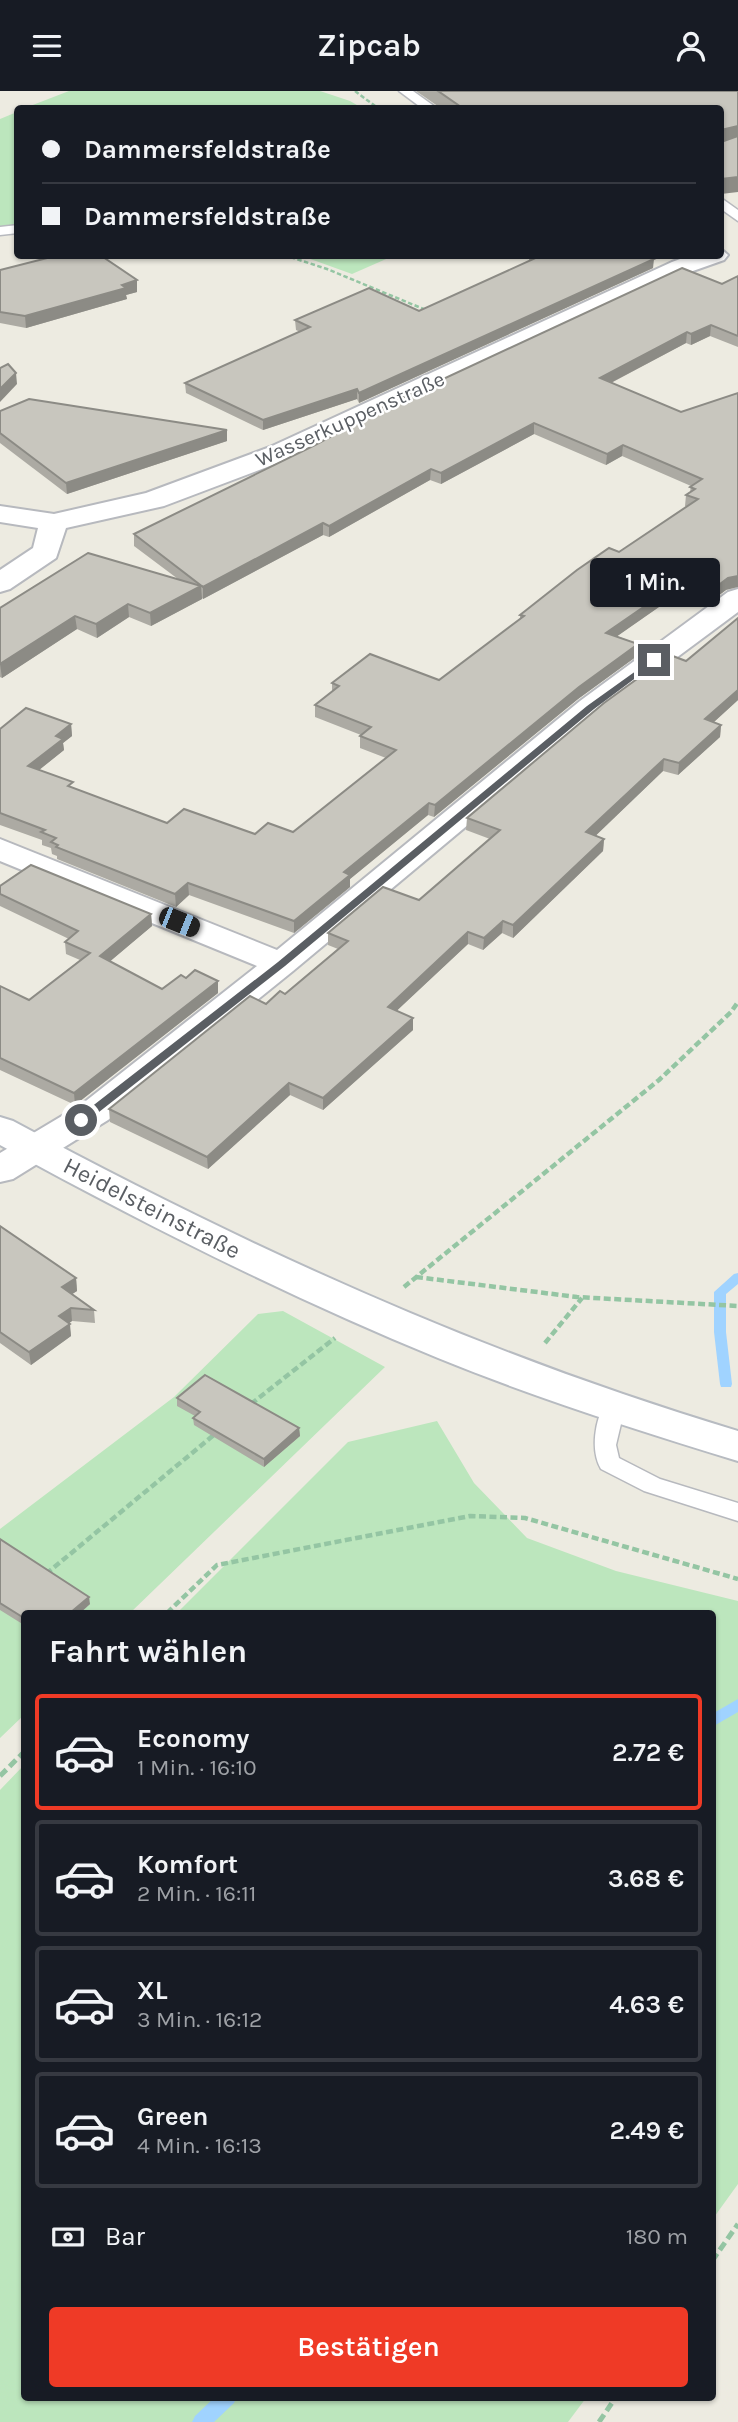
<!DOCTYPE html>
<html lang="de">
<meta charset="utf-8">
<style>
body{margin:0;font-family:Karla,sans-serif;background:#20242c;color:#f1f3f6;height:100vh;display:flex;flex-direction:column;font-size:26px;white-space:nowrap}
*{box-sizing:border-box;margin:0}
p{font-size:23px;color:#9ea1a6}
.icon{flex:none;width:38px;height:38px;fill:none;stroke:currentColor;stroke-width:2;stroke-linecap:round;stroke-linejoin:round}
.map{position:relative;flex:1;overflow:hidden}
.panel{position:absolute;left:21px;top:1519px;width:695px;height:791px;display:flex;flex-direction:column;background:#171b24;border-radius:7px;box-shadow:0 2px 5px #0004}
.panel>*{flex:none}
.top-card{position:absolute;left:14px;top:14px;width:710px;height:154px;border-radius:7px;box-shadow:0 2px 5px #0004;display:grid;align-content:center;height:154px;padding:0 28px;background:#171b24}
.end{position:absolute;width:32px;height:32px;margin:-16px;border:9px solid #5a5e63;background:#fff;box-shadow:0 0 0 4px #fff}
.from{border-radius:50%}
.bubble{position:absolute;height:49px;border-radius:7px;background:#171b24;box-shadow:0 2px 5px #0004;font-size:23px;font-weight:600;line-height:49px;text-align:center}
.car{position:absolute;width:21px;height:42px;margin:-21px -10px;border-radius:9px;box-shadow:0 0 5px 2px #0007;background:linear-gradient(#222 24%,#8ab4d8 0 40%,#222 0 76%,#8ab4d8 0 86%,#222 0)}
.top-card b{display:flex;align-items:center;gap:24px;height:66px;font-size:26px}
.top-card b+b{border-top:2px solid #363941}
.top-card i{width:18px;height:18px;background:#f1f3f6}
ul{padding:0;list-style:none}
li{display:flex;align-items:center;gap:21px;height:116px;margin:0 14px 10px;padding:0 14px;border:4px solid #363941;border-radius:7px}
li div{flex:1}
li b{display:block;font-size:26px}
li em{font-style:normal;font-weight:600}
li.active{border-color:#ef3a26}
li>.icon{width:63px;height:63px;stroke-width:1.5}
h2{padding:0 28px;font-size:32px;line-height:84px}
.pay{display:flex;align-items:center;gap:18px;height:77px;padding:0 28px;font-size:26px}
.pay p{margin-inline-start:auto}
.primary-button{display:flex;gap:14px;margin-top:auto;padding:14px 28px}
.primary-button a{flex:1;height:80px;border-radius:7px;background:#ef3a26;color:#fff;font-size:28px;font-weight:600;line-height:80px;text-align:center}
header{display:flex;justify-content:space-between;align-items:center;height:91px;padding:0 28px;background:#171b24;font-size:32px;font-weight:600}
.map>svg:first-child{display:block}
.green{fill:#bce6bd}
.lines{fill:none;stroke-linecap:round;stroke-linejoin:round}
.stream{fill:#a0d3ff;fill-rule:evenodd}
.lane-casing{stroke:#b7b9be;stroke-width:3}
.street-casing{stroke:#b7b9be;stroke-width:4}
.secondary-casing{stroke:#b7bbc1;stroke-width:4}
.path-far2{stroke:#94c5a3;stroke-width:2.5;stroke-dasharray:4.5 2.5;stroke-linecap:butt}
.path-far1{stroke:#94c5a3;stroke-width:4.5;stroke-dasharray:7 3.5;stroke-linecap:butt}
.path{stroke:#94c5a3;stroke-width:5;stroke-dasharray:9 4.5;stroke-linecap:butt}
.lane{fill:#fff;fill-rule:evenodd}
.street{fill:#fff;fill-rule:evenodd}
.secondary{fill:#fff;fill-rule:evenodd}
.wall{fill:#acaaa3}
.shaded-wall{fill:#8c8b85}
.building{fill:#c8c6be;stroke:#8c8b85;stroke-width:2}
.route{fill:#5a5e63}
.labels{text-anchor:middle;stroke-width:5;stroke-linejoin:round;paint-order:stroke}
.far-street-label{font-size:21px;fill:#5a5e63;stroke:#fff}
.street-label{font-size:24px;fill:#5a5e63;stroke:#fff}
</style>
<header><svg class="icon" aria-label="menu" viewBox="0 0 24 24"><path d="M4 6h16M4 12h16M4 18h16"/></svg>Zipcab<svg class="icon" aria-label="person" viewBox="0 0 24 24"><circle cx="12" cy="8" r="4"/><path d="M4 21q1-7 8-7t8 7"/></svg></header>
<div class="map">
<svg width="738" height="2331" viewBox="0 0 738 2331">
<rect width="100%" height="100%" fill="#edebe1"/>
<g class="green">
<polygon points="69,0 320,0 350,10 362,17 25,17"/>
<polygon points="17,21 17,140 0,142 0,28"/>
<polygon points="302,165 393,165 352,183"/>
<polygon points="283,1220 385,1276 130,1522 24,1522 24,1624 0,1647 0,1438 174,1306 258,1223"/>
<polygon points="437,1330 474,1392 527,1447 616,1480 738,1510 738,2093 712,2129 712,1522 177,1522 348,1351"/>
<polygon points="24,1674 24,2306 586,2307 568,2331 0,2331 0,1699"/>
</g>
<g class="lines">
<g class="stream">
<polygon points="738,1182 738,1193 726,1203 726,1241 732,1293 731,1296 721,1296 720,1293 714,1241 714,1201 734,1183"/>
<polygon points="738,1608 738,1621 712,1636 712,1623"/>
<polygon points="215,2306 237,2306 234,2312 214,2331 192,2331 195,2325"/>
</g>
<defs>
<g id="lane">
<polygon points="399,0 413,0 438,18 423,18"/>
<polygon points="721,107 738,119 738,130 721,118"/>
<polygon points="18,134 18,142 0,144 0,136"/>
<path d="M614,1308L622,1310L625,1316L616,1354L619,1367L660,1388L738,1412V1430L644,1400L601,1378C590,1359 595,1329 606,1310Z"/>
</g>
<g id="street">
<polygon points="721,158 728,164 724,169 690,181 288,368 164,415 66,437 56,467 10,498 0,501 0,479 33,457 38,437 0,431 0,415 54,423 146,402 270,356 672,171 691,164 721,164"/>
<polygon points="738,498 738,521 602,622 293,880 108,1029 13,1088 0,1091 0,1062 82,1013 257,875 0,770 0,748 277,859 580,610 728,501"/>
</g>
<path id="secondary" d="M0,1026L13,1030C249,1157 481,1263 738,1340V1370C637,1339 536,1307 438,1267C287,1205 142,1132 0,1054Z"/>
</defs>
<use href="#lane" class="lane-casing"/>
<use href="#street" class="street-casing"/>
<use href="#secondary" class="secondary-casing"/>
<g class="path-far2">
<polyline points="355,0 379,18"/>
<polyline points="284,164 327,178 426,219"/>
</g>
<g class="path-far1">
<polyline points="416,1186 577,1206 738,1215"/>
<polyline points="404,1196 659,989 731,921 738,911"/>
<polyline points="545,1252 582,1207"/>
<polyline points="251,1313 335,1247"/>
<polyline points="46,1483 215,1343"/>
<polyline points="167,1522 217,1474 470,1425 525,1427 738,1488"/>
</g>
<g class="path">
<polyline points="0,1685 24,1661"/>
<polyline points="712,2170 738,2133"/>
<polyline points="599,2331 616,2306"/>
</g>
<use href="#lane" class="lane"/>
<use href="#street" class="street"/>
<use href="#secondary" class="secondary"/>
</g>
<g class="wall">
<polygon points="416,0 738,0 721,18 442,18"/>
<polygon points="529,164 645,164 653,177 359,312 357,308 263,339 186,302 185,292 300,241 296,239 295,229 419,220 531,169 529,169"/>
<polygon points="0,179 137,201 126,204 127,208 26,237 0,232"/>
<polygon points="738,185 738,256 710,245 691,254 686,252 611,292 681,321 738,302 726,499 707,513 679,502 617,545 638,553 637,565 578,608 434,726 428,724 350,788 350,796 294,842 189,804 176,816 57,768 57,765 52,763 51,757 42,754 42,749 0,734 0,638 71,633 72,645 63,652 64,659 39,679 73,697 167,732 255,743 293,741 386,667 360,657 360,645 361,644 315,626 315,614 332,601 332,592 439,589 520,528 520,524 619,461 687,416 685,415 686,404 690,401 691,395 622,365 606,374 534,343 441,393 430,389 329,446 323,444 203,508 202,507 202,508 151,535 129,526 97,547 77,538 2,587 0,586 0,517 178,488 134,455 134,443 315,354 368,325 368,323 722,193"/>
<polygon points="0,320 227,350 67,403 0,352"/>
<polygon points="738,527 738,609 714,631 721,634 720,646 678,684 663,680 595,745 604,748 603,760 513,847 502,842 483,859 468,853 397,919 413,939 323,1019 290,1004 208,1078 110,1031 109,1018 266,913 285,903 338,858 328,854 328,842 419,809 490,748 466,739 467,727 686,570"/>
<polygon points="0,795 151,823 152,835 110,870 162,898 186,887 218,890 218,902 75,1014 0,979 0,895 29,909 80,869 66,863 65,851 69,848 0,815"/>
<polygon points="0,1135 76,1187 77,1200 72,1203 94,1219 95,1232 72,1230 69,1232 71,1245 31,1274 0,1252"/>
<polygon points="177,1307 299,1337 300,1345 264,1376 194,1334 193,1327 195,1325 177,1315"/>
<polygon points="0,1448 90,1513 80,1522 24,1522 24,1534 0,1519"/>
</g>
<g class="shaded-wall">
<polygon points="738,35 738,49 721,54 721,39"/>
<polygon points="738,86 738,101 721,103 721,88"/>
<polygon points="654,168 653,177 359,312 359,302"/>
<polygon points="137,189 137,201 126,204 127,208 26,237 25,225"/>
<polygon points="711,234 710,245 691,254 691,243"/>
<polygon points="687,241 686,252 599,298 600,287"/>
<polygon points="16,282 17,293 0,311 0,298"/>
<polygon points="357,298 357,308 263,339 263,329"/>
<polygon points="534,332 534,343 441,393 441,382"/>
<polygon points="227,339 227,350 67,403 66,392"/>
<polygon points="623,354 622,365 606,374 607,363"/>
<polygon points="431,378 430,389 329,446 329,435"/>
<polygon points="323,432 323,444 203,508 203,496"/>
<polygon points="738,485 738,496 726,499 707,513 708,502 728,487"/>
<polygon points="680,491 679,502 606,553 606,542"/>
<polygon points="201,495 202,508 151,535 150,522"/>
<polygon points="128,513 129,526 97,547 96,533"/>
<polygon points="75,525 77,538 2,587 0,573"/>
<polygon points="638,553 637,565 578,608 434,726 435,714 579,596"/>
<polygon points="738,599 738,609 704,640 705,628"/>
<polygon points="71,633 72,645 63,652 64,659 29,687 28,675 56,645"/>
<polygon points="721,634 720,646 678,684 679,672"/>
<polygon points="664,668 663,680 586,754 586,741"/>
<polygon points="429,712 428,724 350,788 350,796 294,842 294,830 344,781"/>
<polygon points="604,748 603,760 513,847 513,834"/>
<polygon points="188,792 189,804 176,816 175,803"/>
<polygon points="151,823 152,835 101,878 100,865"/>
<polygon points="503,830 502,842 483,859 484,847"/>
<polygon points="468,841 468,853 388,928 388,916"/>
<polygon points="218,890 218,902 75,1014 74,1002"/>
<polygon points="413,927 413,939 323,1019 323,1007"/>
<polygon points="289,992 290,1004 208,1078 207,1066"/>
<polygon points="76,1187 77,1200 63,1209 62,1196"/>
<polygon points="71,1217 72,1230 61,1238 59,1225"/>
<polygon points="70,1233 71,1245 31,1274 29,1261"/>
<polygon points="299,1337 300,1345 264,1376 264,1368"/>
<polygon points="89,1506 90,1513 80,1522 70,1522"/>
</g>
<g class="building">
<polygon points="438,0 738,0 738,35 721,39 721,18 464,18"/>
<polygon points="738,45 738,86 721,88 721,51"/>
<polygon points="59,164 100,164 137,189 122,194 126,197 25,225 0,221 0,179"/>
<polygon points="542,164 645,164 654,168 359,302 357,298 263,329 185,292 310,236 295,229 369,197 419,220"/>
<polygon points="682,177 722,193 738,185 738,245 711,234 691,243 687,241 600,287 681,321 738,302 738,485 728,487 708,502 680,491 606,542 638,553 579,596 435,714 429,712 344,781 350,784 294,830 188,792 175,803 56,756 58,754 51,751 56,747 41,741 45,739 0,722 0,638 26,617 71,633 56,645 63,648 28,675 73,691 68,695 167,732 184,718 255,743 268,732 293,741 396,659 360,645 371,636 315,614 339,595 332,592 370,563 439,589 524,525 520,524 577,479 609,457 619,461 698,408 686,404 695,398 690,396 702,388 623,354 607,363 534,332 441,382 431,378 329,435 323,432 203,496 134,443 315,354 369,325 368,323"/>
<polygon points="8,273 16,282 0,298 0,277"/>
<polygon points="29,308 227,339 66,392 0,342 0,320"/>
<polygon points="88,462 201,495 150,522 128,513 96,533 75,525 0,573 0,517"/>
<polygon points="738,527 738,599 705,628 721,634 679,672 664,668 586,741 604,748 513,834 503,830 484,847 468,841 388,916 413,927 323,1007 289,992 207,1066 109,1018 250,905 266,913 280,900 285,903 348,850 328,842 383,796 419,809 500,739 467,727 604,612 670,564 686,570"/>
<polygon points="31,774 151,823 100,865 162,898 181,884 186,887 195,879 218,890 74,1002 0,967 0,895 29,909 90,862 65,851 78,840 0,803 0,795"/>
<polygon points="0,1135 76,1187 62,1196 94,1219 71,1217 59,1225 70,1233 29,1261 0,1241"/>
<polygon points="205,1284 299,1337 264,1368 193,1327 200,1321 177,1307"/>
<polygon points="0,1448 89,1506 70,1522 24,1522 24,1527 0,1512"/>
</g>
<polygon class="route" points="654,567 657,568 657,571 594,618 285,875 85,1032 77,1032 77,1027 278,871 587,615"/>
<g class="labels">
<g class="far-street-label">
<text transform="translate(350 328) rotate(-24)" y="7">Wasserkuppenstraße</text>
</g>
<g class="street-label">
<text transform="translate(152 1117) rotate(27)" y="8">Heidelsteinstraße</text>
</g>
</g>
</svg>
<i class="end from" style="left:81px;top:1029px"></i>
<i class="end" style="left:654px;top:569px"></i>
<div class="bubble" style="left:590px;top:467px;width:130px">1 Min.</div>
<i class="car" style="left:179px;top:831px;rotate:112deg"></i>
<div class="top-card">
<b><i class="from"></i>Dammersfeldstraße</b>
<b><i></i>Dammersfeldstraße</b>
</div>
<section class="panel">
<h2>Fahrt wählen</h2>
<ul>
<li class="active"><svg class="icon" aria-label="car" viewBox="0 0 24 24"><path d="M5 17H2v-5l4-1 3-4h7l3 4 3 1v5h-3M9 17h6M6 11h13"/><circle cx="7" cy="17" r="2"/><circle cx="17" cy="17" r="2"/></svg><div><b>Economy</b><p>1 Min. · 16:10</p></div><em>2.72 €</em></li>
<li><svg class="icon" aria-label="car" viewBox="0 0 24 24"><path d="M5 17H2v-5l4-1 3-4h7l3 4 3 1v5h-3M9 17h6M6 11h13"/><circle cx="7" cy="17" r="2"/><circle cx="17" cy="17" r="2"/></svg><div><b>Komfort</b><p>2 Min. · 16:11</p></div><em>3.68 €</em></li>
<li><svg class="icon" aria-label="car" viewBox="0 0 24 24"><path d="M5 17H2v-5l4-1 3-4h7l3 4 3 1v5h-3M9 17h6M6 11h13"/><circle cx="7" cy="17" r="2"/><circle cx="17" cy="17" r="2"/></svg><div><b>XL</b><p>3 Min. · 16:12</p></div><em>4.63 €</em></li>
<li><svg class="icon" aria-label="car" viewBox="0 0 24 24"><path d="M5 17H2v-5l4-1 3-4h7l3 4 3 1v5h-3M9 17h6M6 11h13"/><circle cx="7" cy="17" r="2"/><circle cx="17" cy="17" r="2"/></svg><div><b>Green</b><p>4 Min. · 16:13</p></div><em>2.49 €</em></li>
</ul>
<div class="pay"><svg class="icon" aria-label="cash" viewBox="0 0 24 24"><path d="M3 7h18v10H3z"/><circle cx="12" cy="12" r="2"/></svg>Bar<p>180 m</p></div>
<div class="primary-button"><a>Bestätigen</a></div>
</section>
</div>
